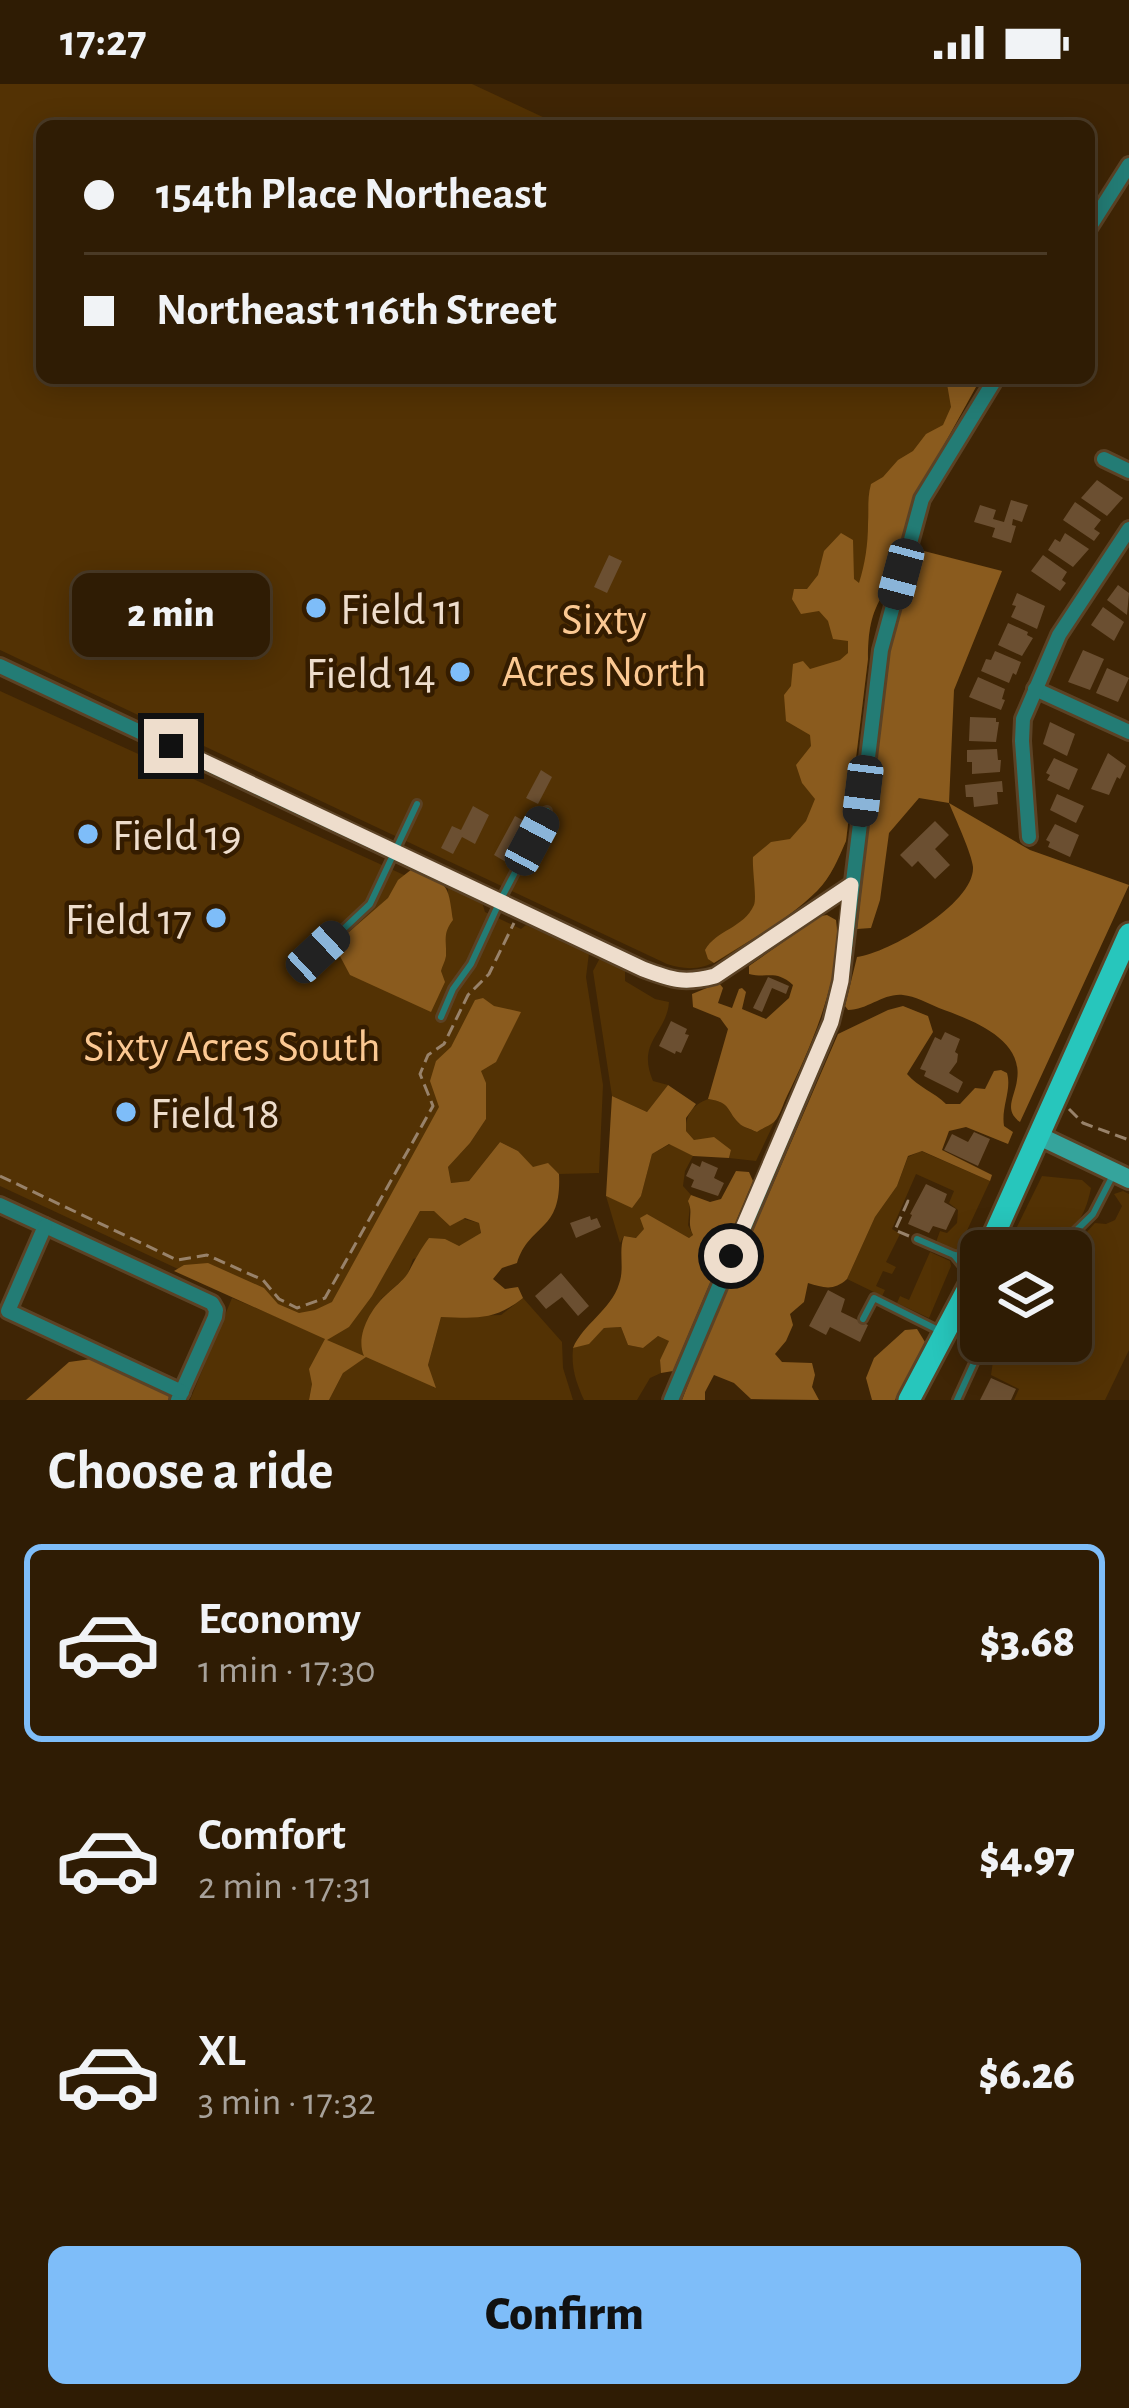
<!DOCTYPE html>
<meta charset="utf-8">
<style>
body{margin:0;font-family:"Alegreya Sans",sans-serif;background:#37250e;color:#f1f3f6;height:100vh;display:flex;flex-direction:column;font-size:45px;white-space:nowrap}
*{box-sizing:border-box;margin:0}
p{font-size:39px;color:#a7a19a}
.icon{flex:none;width:66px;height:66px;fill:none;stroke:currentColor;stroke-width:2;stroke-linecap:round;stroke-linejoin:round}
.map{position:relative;height:1316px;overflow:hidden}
.drawer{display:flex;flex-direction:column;background:#2f1c04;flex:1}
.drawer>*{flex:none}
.top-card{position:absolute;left:36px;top:36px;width:1059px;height:264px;border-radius:18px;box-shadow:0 6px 30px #0003,0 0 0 3px #4a3a26;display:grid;align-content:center;height:264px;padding:0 48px;background:#2f1c04}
.fabs{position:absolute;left:960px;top:1146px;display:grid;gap:24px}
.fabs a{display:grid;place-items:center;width:132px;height:132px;border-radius:18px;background:#2f1c04;box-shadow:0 6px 30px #0003,0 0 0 3px #4a3a26;font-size:60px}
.end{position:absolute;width:54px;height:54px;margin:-27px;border:15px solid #edc;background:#111;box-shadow:0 0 0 6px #111}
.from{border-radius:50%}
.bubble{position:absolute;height:84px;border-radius:18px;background:#2f1c04;box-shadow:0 6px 30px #0003,0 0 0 3px #4a3a26;font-size:39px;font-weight:800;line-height:84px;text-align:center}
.car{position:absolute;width:36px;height:72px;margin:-36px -18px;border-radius:15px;box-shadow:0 0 9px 3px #0007;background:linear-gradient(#222 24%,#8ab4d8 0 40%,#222 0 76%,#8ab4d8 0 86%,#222 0)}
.top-card b{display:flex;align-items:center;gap:42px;height:114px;font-size:45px}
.top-card b+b{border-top:3px solid #4a3a26}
.top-card i{width:30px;height:30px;background:#f1f3f6}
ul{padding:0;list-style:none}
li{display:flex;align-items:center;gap:36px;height:198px;margin:0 24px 18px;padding:0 24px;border:6px solid transparent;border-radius:18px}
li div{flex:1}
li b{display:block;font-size:45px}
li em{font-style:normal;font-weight:800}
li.active{border-color:#7ebdf9}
li>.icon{width:108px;height:108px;stroke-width:1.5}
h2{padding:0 48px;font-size:54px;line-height:144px}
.action{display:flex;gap:24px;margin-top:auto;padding:24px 48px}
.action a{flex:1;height:138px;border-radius:18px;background:#7ebdf9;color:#111;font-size:48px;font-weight:800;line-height:138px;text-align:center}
.status{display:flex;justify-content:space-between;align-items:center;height:84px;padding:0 60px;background:#2f1c04;direction:ltr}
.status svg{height:33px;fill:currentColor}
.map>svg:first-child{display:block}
.green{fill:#533204}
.forest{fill:#8a5b1e;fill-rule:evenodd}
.building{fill:#6b4f31}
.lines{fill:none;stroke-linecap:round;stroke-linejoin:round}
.lane-casing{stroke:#5b4225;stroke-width:12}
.street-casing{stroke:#5b4225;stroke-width:20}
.secondary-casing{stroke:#5b4225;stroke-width:24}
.primary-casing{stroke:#5b4225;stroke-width:27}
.path{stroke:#98826a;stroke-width:3;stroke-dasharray:12 6;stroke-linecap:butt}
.lane{stroke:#237c75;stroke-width:6}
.street{stroke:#237c75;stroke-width:14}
.secondary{stroke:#35a49c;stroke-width:18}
.primary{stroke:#27c6bc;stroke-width:21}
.route{stroke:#edc;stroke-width:15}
.poi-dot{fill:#7ebdf9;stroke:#341c00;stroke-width:4.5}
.labels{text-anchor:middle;stroke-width:9;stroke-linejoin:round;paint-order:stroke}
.poi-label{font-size:45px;fill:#edc;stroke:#341c00;text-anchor:start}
.park-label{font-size:45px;fill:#fbc892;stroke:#341c00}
</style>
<div class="status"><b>17:27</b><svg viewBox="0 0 49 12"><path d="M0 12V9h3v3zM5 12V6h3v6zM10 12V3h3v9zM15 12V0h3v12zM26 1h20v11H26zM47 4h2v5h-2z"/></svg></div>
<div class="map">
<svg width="1129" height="1316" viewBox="0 0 1129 1316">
<rect width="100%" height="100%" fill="#3f2505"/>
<g class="green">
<path d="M0,0H472L562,42H42V294H981L919,406L884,509C870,530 868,550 868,575L846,757C838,775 831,793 817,807C799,825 727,876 705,882C691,886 680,884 667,880L0,566Z"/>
<polygon points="0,607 448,811 448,805 439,796 482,818 485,828 521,845 526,841 589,869 586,893 603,1001 599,1089 559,1090 548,1080 533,1084 518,1067 500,1058 469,1097 451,1099 448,1083 470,1059 486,1035 486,999 371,1213 420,1127 434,1127 479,1139 481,1150 459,1162 413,1175 407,1192 381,1215 434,1304 428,1281 441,1233 501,1231 523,1214 562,1258 563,1284 573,1316 329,1316 343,1289 312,1300 309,1316 190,1316 232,1214 309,1246 0,1102"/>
<path d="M600,874L625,886V897L655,915L669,918C667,949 636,958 653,997L668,1001L647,1028L612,1012L593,887Z"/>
<path d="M708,1015C732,1018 726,1028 741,1041C742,1042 754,1047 757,1048L775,1037L756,1077L729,1074L731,1066L694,1056L685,1046C687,1030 692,1021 708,1015Z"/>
<polygon points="670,1060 693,1072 685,1087 683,1102 691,1111 688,1141 693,1151 689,1154 647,1130 645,1145 637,1154 624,1152 620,1159 606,1112 632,1123 641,1112 652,1070"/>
<polygon points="921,1067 990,1097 957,1168 936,1158 940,1147 947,1149 957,1139 958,1126 949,1119 954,1107 916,1090 892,1145 900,1150 886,1178 896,1183 892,1190 883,1187 876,1202 885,1206 882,1212 847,1195 875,1133 897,1102 908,1073"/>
<path d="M1042,1092L1082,1096L1091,1104C1085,1134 1073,1149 1049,1167H1005Z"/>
<polygon points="1123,1107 1129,1110 1129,1266 1105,1316 1014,1316 1019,1305 991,1291 996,1257 1071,1257 1071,1234 1076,1236 1085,1216 1071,1209 1069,1167 1095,1139 1106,1140 1115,1136 1122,1122 1114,1110"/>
<polygon points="930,1168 950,1177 951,1182 929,1234 897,1219 900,1212 909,1216"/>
<path d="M621,1243L628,1261L643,1264L658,1252L670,1257L660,1276L661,1289L650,1294L637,1316H584C576,1298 571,1284 573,1264L589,1259L604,1244Z"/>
</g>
<g class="forest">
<path d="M946,294H981L919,406L884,509C870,530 868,550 868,575L846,757C838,775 831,793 817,807C788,836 748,857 714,879L708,875L705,866C716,846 744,844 754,821C757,813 752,785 753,773L771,758L790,755L806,737L815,715L802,699L796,681L811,662L810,651L786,637L784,611L791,602L793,580L803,577L810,585L840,576L848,569V557L833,555L828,537L819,527L801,530L792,515L794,505H807L818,491L824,467L841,449L853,456L854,495L859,499C865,480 868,460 868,440C869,426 867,414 871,400L883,393L898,376L913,367L926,350L943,341L951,323Z"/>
<path d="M920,466L1002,487L954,606L949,719L1030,766L1129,801L1020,1038C1003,1026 1015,1013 1017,996C1024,954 969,935 939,924C927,919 915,912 903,911C883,909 868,926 848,926L845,922L857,873C889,869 975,819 973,783C972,770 955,734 949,719L919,714L889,749L880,816L871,844L857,845L887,578L908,492Z"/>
<path d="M412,785C448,800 448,798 453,836C442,850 447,857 446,872C445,878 442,882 441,887L445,898L431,928L350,891L334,861L388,814L398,796Z"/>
<path d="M827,831L836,836C844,888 810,965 787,1012C783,1020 780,1032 774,1038C769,1042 763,1044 757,1048C755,1047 742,1042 741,1041C726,1028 732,1018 708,1015L728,945L720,934L693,923L692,910L719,899L723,904L718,919L732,924L739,905L742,904L746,908L742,925L766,935L789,914L793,901C775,885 768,895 749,890V882L820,832Z"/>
<path d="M483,914L494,922L521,928L496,978L481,987L486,999V1035L470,1059L448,1083L451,1099L469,1097L500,1058L518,1067L533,1083L548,1079L559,1090C562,1149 530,1138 517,1179L502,1184L493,1195L505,1205L518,1203L523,1214C494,1237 476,1234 441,1233L428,1281L436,1304L366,1273L343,1289L329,1316H309L312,1300L309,1285L325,1255L174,1187L184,1181L208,1179L264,1204L278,1220L299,1229L315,1226L332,1218L439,1023L430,997L436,977L451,963L475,916ZM420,1127H434L450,1142L465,1134L479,1139L481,1149L459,1162L445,1155L429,1154C420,1166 415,1176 408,1189C403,1197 394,1203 387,1210C371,1224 355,1252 364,1272L327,1256L349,1243L372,1212Z"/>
<path d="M903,922L928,932L933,948L907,990C918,1003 934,1008 946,1020H960L975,1004L985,1005L994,987L1001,986L1007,989C1012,1006 1001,1023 1004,1042L1013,1048L1008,1060L966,1043L949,1047L942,1066L992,1091L990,1097L922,1067L908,1072L897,1102L875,1133L847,1195C834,1207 824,1204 808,1199L804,1218L790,1230L793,1241L786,1257L775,1270L782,1278L812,1279L815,1291L812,1303L819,1316L751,1315L734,1299L714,1291L705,1308V1316H682L702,1264L838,950L888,926Z"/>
<polygon points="668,1001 696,1020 686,1034 686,1047 694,1056 714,1053 731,1066 729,1074 693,1072 669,1060 652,1070 641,1112 632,1124 606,1112 612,1012 647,1028"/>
<path d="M736,1087L749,1088L753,1097L673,1287L661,1289L660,1276L669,1257L658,1252L643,1264L628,1261L621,1243L604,1244L589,1260L573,1264C583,1240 611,1226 619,1200C625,1184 618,1167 624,1152L636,1154L644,1145L640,1134L647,1130L689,1154L693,1151C686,1137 694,1130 688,1117L691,1111L710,1118L721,1115Z"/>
<polygon points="917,1245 925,1258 895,1316 872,1316 866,1294 874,1274 905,1246"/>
<polygon points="91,1275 173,1310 170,1316 26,1316 69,1278"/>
</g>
<g class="building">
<polygon points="1097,396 1123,414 1107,432 1081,414"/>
<polygon points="1011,416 1028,421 1022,438 1013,435 1012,441 1016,442 1011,459 992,453 995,444 974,438 980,421 996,426 993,435 1004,438"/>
<polygon points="1075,418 1101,436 1094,445 1100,449 1094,457 1063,436"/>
<polygon points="1065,449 1089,465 1073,483 1048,466 1055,455 1060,458"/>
<polygon points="609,471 622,477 607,509 594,503"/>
<polygon points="1043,471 1067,488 1062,496 1066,499 1060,507 1031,487"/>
<polygon points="1118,501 1129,509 1127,531 1107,516"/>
<polygon points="1017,509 1045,522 1037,545 1011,533 1016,522 1012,521"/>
<polygon points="1103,523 1124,538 1114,557 1091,541"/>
<polygon points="1008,539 1028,548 1027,551 1033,554 1022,572 998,561"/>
<polygon points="1083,566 1104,575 1090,606 1068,598"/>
<polygon points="995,567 1021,578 1016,591 1013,589 1009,599 981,587 986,575 991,576"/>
<polygon points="1107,584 1129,594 1118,618 1096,609"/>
<polygon points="978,593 1005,605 1002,615 1005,616 1001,626 969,613"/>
<polygon points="970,633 996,634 996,638 999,638 996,658 969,657"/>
<polygon points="1050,638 1075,650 1067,672 1043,660"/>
<polygon points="997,665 998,676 1001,676 1000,688 972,690 972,678 967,678 967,666"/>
<polygon points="1108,669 1126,682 1120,695 1117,693 1109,711 1091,705"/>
<polygon points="1054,674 1078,685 1069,706 1047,696 1050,691 1046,689"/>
<polygon points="541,686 552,693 538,720 526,714"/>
<polygon points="1002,697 1003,708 997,708 998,720 974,723 973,713 966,713 965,701"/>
<polygon points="1057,710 1084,722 1076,739 1050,726"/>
<polygon points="473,722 489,731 475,760 462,753 453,770 441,764 452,742 461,746"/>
<polygon points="515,732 528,739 506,778 494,771"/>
<polygon points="935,737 949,751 935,765 950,781 935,795 918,777 912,783 900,771"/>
<polygon points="1055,740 1079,751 1070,773 1048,763 1050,758 1046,756"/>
<polygon points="768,893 789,902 786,910 772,904 762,928 753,924"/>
<polygon points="671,937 687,945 685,950 689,951 681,969 676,967 675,970 659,962"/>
<polygon points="945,948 960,955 955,968 958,970 957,978 949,989 963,998 958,1009 924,992 926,987 920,985 935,953 941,956"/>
<polygon points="974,1048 990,1055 978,1082 944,1066 952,1050 968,1058"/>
<polygon points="702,1077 718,1084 714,1094 724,1099 718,1112 691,1103 694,1096 686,1092 692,1079 700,1083"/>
<polygon points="926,1100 947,1110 944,1118 956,1125 946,1146 933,1142 929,1149 908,1140 912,1131 910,1130"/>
<polygon points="590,1132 591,1136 597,1134 601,1143 576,1154 570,1139"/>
<polygon points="561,1189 589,1222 578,1232 562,1213 546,1225 535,1212"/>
<polygon points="828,1206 845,1215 841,1228 868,1241 860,1258 830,1243 826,1251 809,1242"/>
<polygon points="991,1294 1016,1305 1011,1316 980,1316"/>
</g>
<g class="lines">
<defs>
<g id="lane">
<polyline points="318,869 370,820 417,720"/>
<polyline points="441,933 453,905 471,880 500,817 547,727"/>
<polyline points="917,1155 954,1171 978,1172"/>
<polyline points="1055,1167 1093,1130 1113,1091"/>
<polyline points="954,1171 971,1192"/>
<polyline points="863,1235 874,1214 940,1247"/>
<polyline points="957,1316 984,1257"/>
</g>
<g id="street">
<polyline points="1089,144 1129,81"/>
<polyline points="1104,375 1129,387"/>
<path d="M0,582L643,885C672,896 684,900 715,892L851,801"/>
<polyline points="1035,605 1129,648"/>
<polyline points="1029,753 1022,657 1023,635 1059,551 1129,445"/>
<polyline points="0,1121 212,1219 216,1226 215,1233 178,1316"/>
<polyline points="45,1142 8,1227 182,1308"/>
<polyline points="671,1316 831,938 841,897 881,566 922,415 996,294"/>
</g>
<polyline id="secondary" points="1039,1052 1129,1095"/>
<g id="primary">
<polyline points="987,1167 1129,850"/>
<polyline points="909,1316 981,1180"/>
</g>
</defs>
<use href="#lane" class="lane-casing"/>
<use href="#street" class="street-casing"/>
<use href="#secondary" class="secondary-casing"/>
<use href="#primary" class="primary-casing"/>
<g class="path">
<polyline points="1069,1025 1083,1039 1129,1056"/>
<polyline points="0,1092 177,1176 207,1171 263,1196 279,1215 297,1224 325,1214 433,1022 420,990 428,971 444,960 468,911 489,890 514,839"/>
<polyline points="909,1152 895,1146 908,1117 914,1120"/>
</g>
<use href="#lane" class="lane"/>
<use href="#street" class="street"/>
<use href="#secondary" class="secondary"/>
<use href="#primary" class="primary"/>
</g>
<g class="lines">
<path class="route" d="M171,662L643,885C672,896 684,900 715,892L851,801L841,897L831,938L731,1172"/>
</g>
<g class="poi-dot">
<circle cx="316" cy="524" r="12"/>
<circle cx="460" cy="588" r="12"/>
<circle cx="88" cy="750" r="12"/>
<circle cx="216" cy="834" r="12"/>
<circle cx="126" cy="1028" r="12"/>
</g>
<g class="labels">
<g class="poi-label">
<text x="340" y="540">Field 11</text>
<text x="436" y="604" text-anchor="end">Field 14</text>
<text x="112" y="766">Field 19</text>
<text x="192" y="850" text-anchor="end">Field 17</text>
<text x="150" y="1044">Field 18</text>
</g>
<g class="park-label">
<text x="604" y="550">Sixty<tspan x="604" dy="52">Acres North</tspan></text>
<text x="232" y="977">Sixty Acres South</text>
</g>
</g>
</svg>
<div class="fabs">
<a><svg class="icon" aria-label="layers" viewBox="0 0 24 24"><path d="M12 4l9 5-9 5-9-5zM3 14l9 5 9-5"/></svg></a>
</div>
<i class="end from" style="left:731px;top:1172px"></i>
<i class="end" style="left:171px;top:662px"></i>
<div class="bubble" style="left:72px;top:489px;width:198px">2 min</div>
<i class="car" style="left:901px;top:490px;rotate:195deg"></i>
<i class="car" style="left:863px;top:707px;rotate:187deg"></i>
<i class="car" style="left:532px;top:757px;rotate:28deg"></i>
<i class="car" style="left:318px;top:868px;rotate:47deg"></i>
<div class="top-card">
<b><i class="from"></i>154th Place Northeast</b>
<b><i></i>Northeast 116th Street</b>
</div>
</div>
<section class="drawer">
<h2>Choose a ride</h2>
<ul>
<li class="active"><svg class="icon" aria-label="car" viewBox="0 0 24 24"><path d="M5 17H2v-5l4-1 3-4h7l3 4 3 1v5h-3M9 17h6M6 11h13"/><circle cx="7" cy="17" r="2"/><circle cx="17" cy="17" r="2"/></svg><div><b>Economy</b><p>1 min · 17:30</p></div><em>$3.68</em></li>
<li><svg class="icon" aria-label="car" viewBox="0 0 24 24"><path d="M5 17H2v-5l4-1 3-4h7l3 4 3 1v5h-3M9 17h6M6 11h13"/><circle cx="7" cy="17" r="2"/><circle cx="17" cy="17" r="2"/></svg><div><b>Comfort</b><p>2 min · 17:31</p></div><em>$4.97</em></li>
<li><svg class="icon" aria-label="car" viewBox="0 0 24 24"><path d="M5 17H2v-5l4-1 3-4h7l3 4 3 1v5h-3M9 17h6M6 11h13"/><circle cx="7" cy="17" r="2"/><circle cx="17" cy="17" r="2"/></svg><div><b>XL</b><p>3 min · 17:32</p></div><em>$6.26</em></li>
</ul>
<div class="action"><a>Confirm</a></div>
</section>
